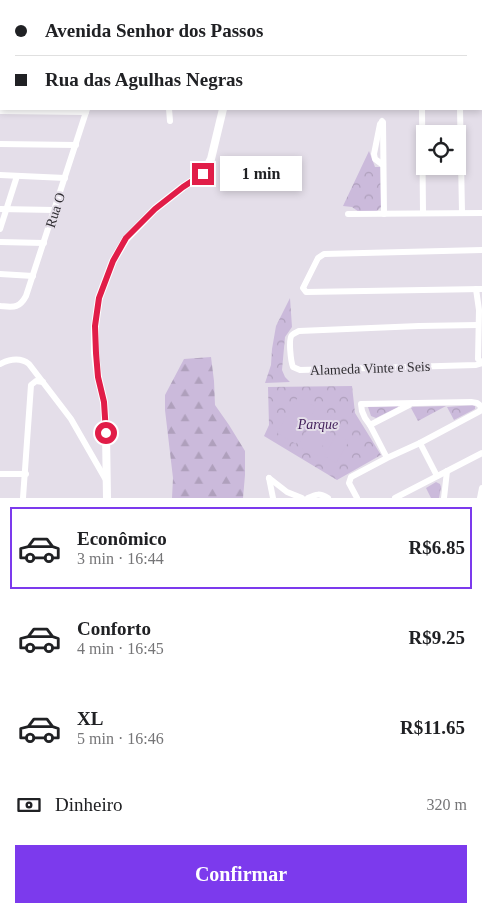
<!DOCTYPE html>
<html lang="pt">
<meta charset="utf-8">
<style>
body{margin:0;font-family:Georgia,serif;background:#f6f6f6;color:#202124;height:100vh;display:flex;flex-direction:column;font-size:19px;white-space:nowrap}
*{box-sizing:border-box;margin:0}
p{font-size:16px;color:#757577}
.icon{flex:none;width:28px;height:28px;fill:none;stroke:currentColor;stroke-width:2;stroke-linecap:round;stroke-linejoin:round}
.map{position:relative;height:498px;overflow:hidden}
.sheet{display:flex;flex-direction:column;background:#fff;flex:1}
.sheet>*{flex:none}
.top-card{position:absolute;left:0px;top:0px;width:482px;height:110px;box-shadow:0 2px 8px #0003;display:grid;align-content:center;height:110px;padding:0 15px;background:#fff}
.buttons{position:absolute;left:416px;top:125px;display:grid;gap:10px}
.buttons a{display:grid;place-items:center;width:50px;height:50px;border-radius:0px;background:#fff;box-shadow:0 2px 8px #0003;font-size:25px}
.end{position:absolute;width:22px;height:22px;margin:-11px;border:6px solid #e11d48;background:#fff;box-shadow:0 0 0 2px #fff}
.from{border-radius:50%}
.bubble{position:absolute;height:35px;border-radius:0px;background:#fff;box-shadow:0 2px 8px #0003;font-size:16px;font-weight:600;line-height:35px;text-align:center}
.top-card b{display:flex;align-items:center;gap:18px;height:48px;font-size:19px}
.top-card b+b{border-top:1px solid #e0e0e0}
.top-card i{width:12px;height:12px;background:#202124}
ul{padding:9px 0 0;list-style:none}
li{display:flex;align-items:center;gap:15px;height:82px;margin:0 10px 8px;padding:0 5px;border:2px solid transparent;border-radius:0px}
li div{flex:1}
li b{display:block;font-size:19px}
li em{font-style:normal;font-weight:600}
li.on{border-color:#7c3aed}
li>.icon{width:45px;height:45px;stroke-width:1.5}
.pay{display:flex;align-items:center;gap:12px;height:55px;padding:0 15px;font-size:19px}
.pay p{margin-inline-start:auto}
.button{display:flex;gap:10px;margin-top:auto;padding:10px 15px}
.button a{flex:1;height:58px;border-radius:0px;background:#7c3aed;color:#fff;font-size:20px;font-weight:600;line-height:58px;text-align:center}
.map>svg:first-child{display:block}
.forest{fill:url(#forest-firs)}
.park{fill:url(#park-crowns)}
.garden{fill:#cbbadb}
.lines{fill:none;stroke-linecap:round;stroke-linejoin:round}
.minor{stroke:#fff;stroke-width:6}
.tertiary{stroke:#fff;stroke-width:8}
.route{stroke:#e11d48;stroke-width:6}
.labels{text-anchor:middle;stroke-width:4;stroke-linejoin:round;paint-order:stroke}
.street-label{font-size:14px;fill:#2e2c30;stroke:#e4dee9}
.park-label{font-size:14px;font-style:italic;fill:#401d58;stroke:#e4dee9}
</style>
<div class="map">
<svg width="482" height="498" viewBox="0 0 482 498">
<defs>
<pattern id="forest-firs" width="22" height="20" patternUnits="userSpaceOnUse" patternTransform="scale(1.25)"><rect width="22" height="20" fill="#cbbadb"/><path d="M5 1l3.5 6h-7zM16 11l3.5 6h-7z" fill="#afa0bc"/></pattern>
<pattern id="park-crowns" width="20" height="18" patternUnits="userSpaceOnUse" patternTransform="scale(1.25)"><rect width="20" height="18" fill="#cbbadb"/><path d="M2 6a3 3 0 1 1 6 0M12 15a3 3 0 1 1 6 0" fill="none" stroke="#afa0bc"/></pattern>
</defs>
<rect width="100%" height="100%" fill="#e4dee9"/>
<polygon class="forest" points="211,357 214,381 215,405 229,425 245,451 245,475 243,498 172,498 173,478 165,410 165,395 184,359"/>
<g class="park">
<polygon points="369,151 375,167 380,167 381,207 377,211 359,212 352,207 343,206"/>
<polygon points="290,298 292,327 285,337 282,370 285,377 290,382 265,383 271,365 272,349 276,326"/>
<polygon points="352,386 355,413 381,455 337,480 264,436 269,425 268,387"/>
<polygon points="473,405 475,406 475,409 454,420 447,407"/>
<polygon points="398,406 398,407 376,418 371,416 368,407"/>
<polygon points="446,406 418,421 411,408 413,407"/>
<polygon points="436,482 440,484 441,487 439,498 431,498 426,488"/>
</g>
<g class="garden">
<polygon points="298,397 316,407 296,444 277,433"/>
<polygon points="319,409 337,420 317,456 298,446"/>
<polygon points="337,434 349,441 336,463 324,456"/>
</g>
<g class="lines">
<g class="minor">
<polyline points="419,0 420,1"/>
<polyline points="458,0 458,1"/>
<polyline points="21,1 21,0"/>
<polyline points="120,1 120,0"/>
<polyline points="186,1 187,0"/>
<polyline points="286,1 286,0"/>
<polyline points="320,1 320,0"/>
<polyline points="481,22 482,22"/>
<polyline points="0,72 1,68"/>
<polyline points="0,78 1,78"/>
<polyline points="169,109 170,121"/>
<polyline points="422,109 423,213"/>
<polyline points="460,109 462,212"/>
<polyline points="0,111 86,112"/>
<polyline points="382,121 383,122 384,214"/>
<polyline points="380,124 374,154 375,159 383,165"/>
<polyline points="0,144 76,145"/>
<polyline points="0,175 65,178"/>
<polyline points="0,209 54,210"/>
<polyline points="348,214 482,213"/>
<polyline points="0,229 17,176"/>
<polyline points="0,242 44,243"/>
<polyline points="482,250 324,254 318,258 303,288 306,292 482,289"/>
<polyline points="0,274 33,276"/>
<polyline points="476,289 479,310 478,359 482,363"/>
<path d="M0,306C13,307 19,309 26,296L87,109"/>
<path d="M478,325L419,326L299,331C297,332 294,333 292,335C288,339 291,362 293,367L300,370L476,365L482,363"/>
<path d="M0,364C10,359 20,357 29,364L71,419L106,480"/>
<polyline points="370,425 409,405"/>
<polyline points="420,443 437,476"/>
<polyline points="0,474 26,474"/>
<polyline points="269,478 287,492 302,498"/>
<polyline points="269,478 273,498"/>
<polyline points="23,498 31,385 36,381 43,382"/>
<path d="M308,498C316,494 320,493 328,498"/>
<polyline points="357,498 349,483 351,477 387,458 420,443 480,411 481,406 477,403 471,402 361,404 362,411 365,418 370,425 387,458"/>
<polyline points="395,498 482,453"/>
<polyline points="444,498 447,471"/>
<polyline points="480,498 482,488"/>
</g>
<g class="tertiary">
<polyline points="246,1 247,0"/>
<polyline points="107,498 106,433 104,402 98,377 95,353 95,326 99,298 113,261 126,239 155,209 183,187 203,174 211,159 223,109"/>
</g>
</g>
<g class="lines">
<polyline class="route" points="106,433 104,402 98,377 96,353 95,326 99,298 113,261 126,238 155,209 183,187 203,174"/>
</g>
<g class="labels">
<g class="street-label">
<text transform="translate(55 210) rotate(-72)" y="5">Rua O</text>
<text transform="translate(370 368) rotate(-2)" y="5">Alameda Vinte e Seis</text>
</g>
<g class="park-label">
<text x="318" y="429">Parque</text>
</g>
</g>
</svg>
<div class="buttons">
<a><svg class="icon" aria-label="locate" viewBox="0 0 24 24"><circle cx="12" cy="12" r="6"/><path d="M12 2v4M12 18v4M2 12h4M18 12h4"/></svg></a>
</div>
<i class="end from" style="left:106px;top:433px"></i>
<i class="end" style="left:203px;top:174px"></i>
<div class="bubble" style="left:220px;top:156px;width:82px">1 min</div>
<div class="top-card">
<b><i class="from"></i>Avenida Senhor dos Passos</b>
<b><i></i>Rua das Agulhas Negras</b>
</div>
</div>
<section class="sheet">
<ul>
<li class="on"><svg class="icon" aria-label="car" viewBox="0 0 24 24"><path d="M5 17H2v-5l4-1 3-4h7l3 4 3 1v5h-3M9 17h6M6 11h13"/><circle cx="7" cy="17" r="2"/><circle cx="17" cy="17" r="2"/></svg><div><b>Econômico</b><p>3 min · 16:44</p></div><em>R$6.85</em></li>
<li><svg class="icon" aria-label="car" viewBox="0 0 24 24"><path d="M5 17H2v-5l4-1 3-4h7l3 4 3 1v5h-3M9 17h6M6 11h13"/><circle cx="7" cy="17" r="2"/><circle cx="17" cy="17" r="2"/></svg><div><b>Conforto</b><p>4 min · 16:45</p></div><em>R$9.25</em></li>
<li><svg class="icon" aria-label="car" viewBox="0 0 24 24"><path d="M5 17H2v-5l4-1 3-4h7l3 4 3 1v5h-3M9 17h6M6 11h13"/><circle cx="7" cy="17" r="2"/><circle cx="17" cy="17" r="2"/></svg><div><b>XL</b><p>5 min · 16:46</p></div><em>R$11.65</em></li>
</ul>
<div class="pay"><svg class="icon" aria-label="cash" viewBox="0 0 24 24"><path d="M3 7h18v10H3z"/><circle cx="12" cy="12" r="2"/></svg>Dinheiro<p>320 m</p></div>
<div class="button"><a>Confirmar</a></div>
</section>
